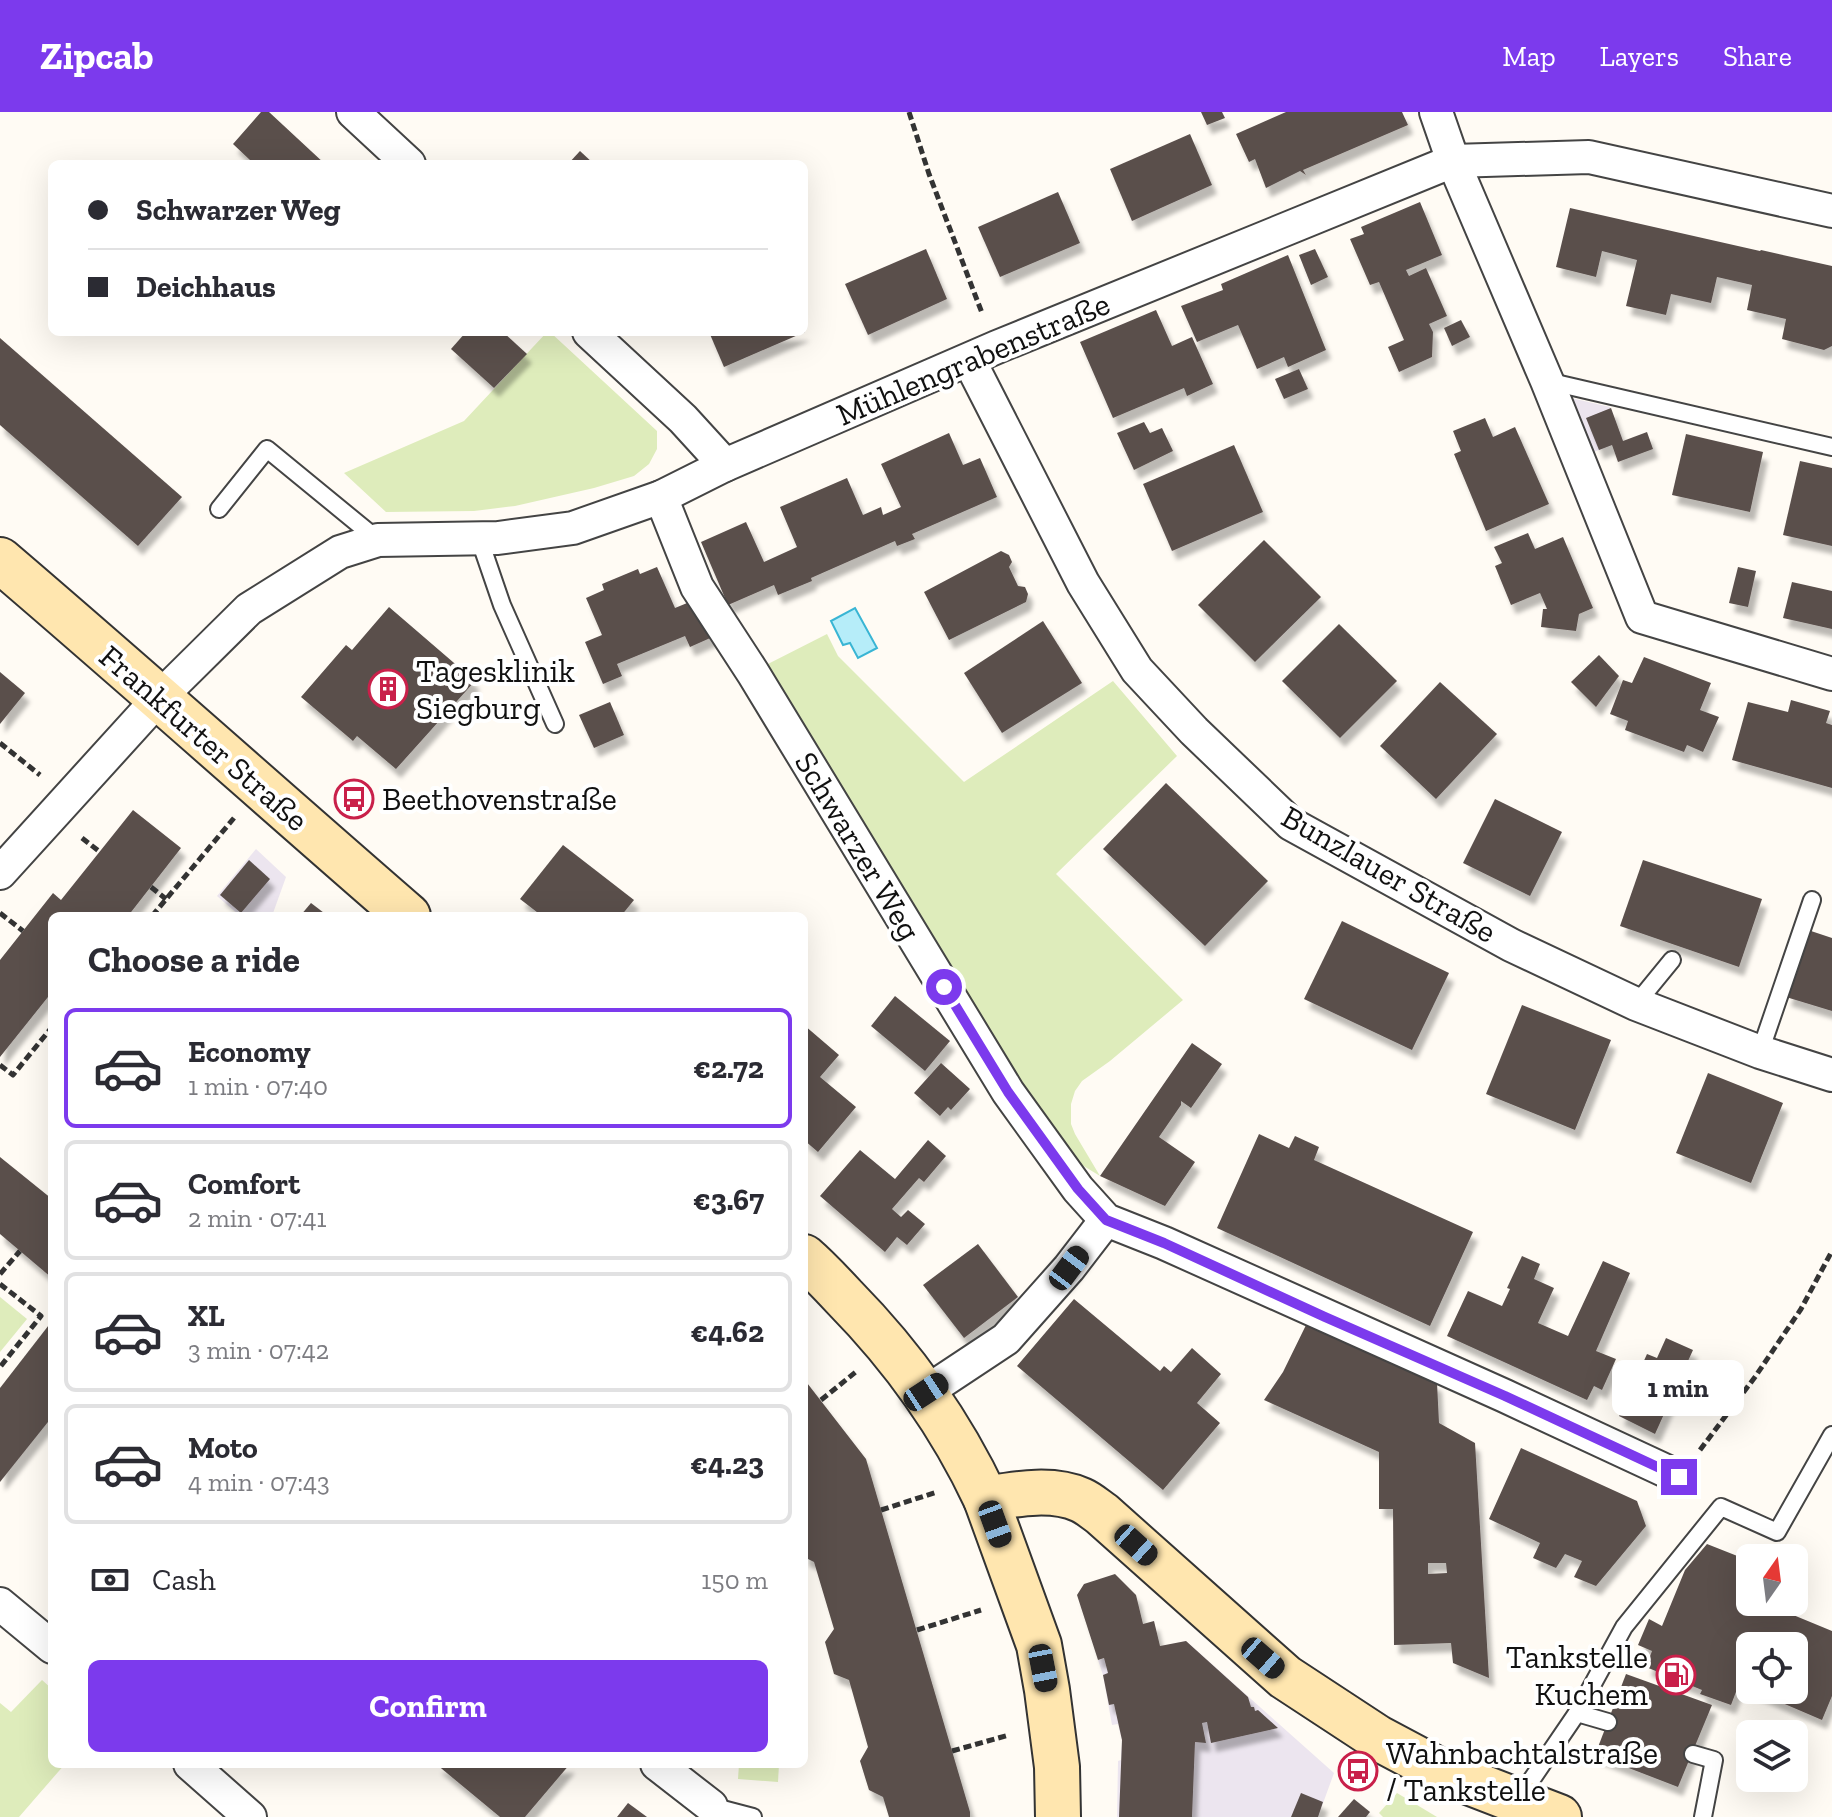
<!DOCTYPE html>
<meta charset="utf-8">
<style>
body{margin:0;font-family:"Zilla Slab",serif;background:#f2f2f3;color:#2b2b33;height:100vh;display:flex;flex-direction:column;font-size:30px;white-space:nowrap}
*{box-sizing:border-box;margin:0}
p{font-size:26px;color:#7c7c81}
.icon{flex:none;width:44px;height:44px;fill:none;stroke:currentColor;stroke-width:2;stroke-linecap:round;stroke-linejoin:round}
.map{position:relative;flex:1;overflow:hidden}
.side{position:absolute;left:48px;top:800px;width:760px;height:856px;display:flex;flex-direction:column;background:#fff;border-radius:12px;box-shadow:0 8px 32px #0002}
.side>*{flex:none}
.top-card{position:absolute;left:48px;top:48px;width:760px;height:176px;border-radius:12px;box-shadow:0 8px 32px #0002;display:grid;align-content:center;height:176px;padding:0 40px;background:#fff}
.needle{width:52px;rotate:14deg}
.fabs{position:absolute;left:1736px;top:1432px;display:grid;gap:16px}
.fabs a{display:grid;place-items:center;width:72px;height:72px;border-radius:12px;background:#fff;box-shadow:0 8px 32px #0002;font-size:40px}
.end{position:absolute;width:36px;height:36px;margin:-18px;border:10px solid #7c3aed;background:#fff;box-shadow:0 0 0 4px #fff}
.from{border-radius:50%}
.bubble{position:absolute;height:56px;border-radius:12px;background:#fff;box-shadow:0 8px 32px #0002;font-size:26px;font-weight:700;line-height:56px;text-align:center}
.car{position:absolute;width:24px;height:48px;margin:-24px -12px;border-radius:10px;box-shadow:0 0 6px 2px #0007;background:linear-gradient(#222 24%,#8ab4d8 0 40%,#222 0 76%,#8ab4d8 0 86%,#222 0)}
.top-card b{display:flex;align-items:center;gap:28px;height:76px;font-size:30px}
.top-card b+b{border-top:2px solid #e1e1e2}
.top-card i{width:20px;height:20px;background:#2b2b33}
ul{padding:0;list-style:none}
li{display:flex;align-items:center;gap:24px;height:120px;margin:0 16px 12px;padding:0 24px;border:4px solid #e1e1e2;border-radius:12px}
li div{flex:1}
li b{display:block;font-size:30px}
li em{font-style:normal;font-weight:700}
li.selected{border-color:#7c3aed}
li>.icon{width:72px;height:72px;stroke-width:1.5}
h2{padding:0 40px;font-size:36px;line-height:96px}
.pay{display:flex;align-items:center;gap:20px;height:88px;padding:0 40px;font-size:30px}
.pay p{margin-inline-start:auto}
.action{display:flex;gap:16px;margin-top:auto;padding:16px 40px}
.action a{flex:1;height:92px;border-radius:12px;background:#7c3aed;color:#fff;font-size:32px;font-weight:700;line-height:92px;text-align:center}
header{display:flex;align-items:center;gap:48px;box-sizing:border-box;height:112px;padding:0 40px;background:#7c3aed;color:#fff}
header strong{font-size:38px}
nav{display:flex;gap:44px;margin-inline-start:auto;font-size:28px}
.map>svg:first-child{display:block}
.industrial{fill:#ece5ef}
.green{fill:#deecbb}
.water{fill:#b6edf9;stroke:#39b5d4;stroke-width:2}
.building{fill:#5a4f4c;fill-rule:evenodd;filter:url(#shadow)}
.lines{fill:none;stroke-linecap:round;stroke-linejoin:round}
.lane-casing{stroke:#444;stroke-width:20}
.street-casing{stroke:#444;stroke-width:36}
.secondary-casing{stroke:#333;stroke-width:48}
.path{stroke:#333;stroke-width:5;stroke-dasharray:8 4;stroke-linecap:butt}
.lane{stroke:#fff;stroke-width:16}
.street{stroke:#fff;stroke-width:32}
.secondary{stroke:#ffe6af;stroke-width:44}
.route{stroke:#7c3aed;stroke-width:10}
.labels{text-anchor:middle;stroke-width:8;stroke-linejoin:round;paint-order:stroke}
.street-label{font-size:32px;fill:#111;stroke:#fff}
.poi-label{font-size:32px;fill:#111;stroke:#fff;text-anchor:start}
</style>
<header>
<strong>Zipcab</strong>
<nav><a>Map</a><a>Layers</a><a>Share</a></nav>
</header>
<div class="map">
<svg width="1832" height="1705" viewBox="0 0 1832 1705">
<defs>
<filter id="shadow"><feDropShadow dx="5" dy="9" stdDeviation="2" flood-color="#0004"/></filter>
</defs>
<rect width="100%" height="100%" fill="#fffbf4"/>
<g class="industrial">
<polygon points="1558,283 1610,295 1623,329 1583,344"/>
<polygon points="256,737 286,765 272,804 240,804 217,784"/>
<polygon points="1186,1529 1334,1661 1318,1705 1117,1705 1118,1649 1121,1648 1122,1628 1118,1612 1112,1613 1103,1563 1098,1548"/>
</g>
<g class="green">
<polygon points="547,220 550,220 657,319 657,337 649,352 634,364 594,376 515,394 474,399 386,400 344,361 464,309"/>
<polygon points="827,522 838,544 964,670 1113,569 1177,644 1056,762 1183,888 1110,949 1082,969 1075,979 1071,992 1071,1012 1075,1022 1100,1064 1082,1053 1040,1014 760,556"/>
<polygon points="0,1185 27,1207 0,1240"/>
<polygon points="42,1568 52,1577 52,1652 65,1652 19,1705 0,1705 0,1591 11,1600"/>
<polygon points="739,1652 779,1652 778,1670 738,1667"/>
<polygon points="1397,1681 1437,1705 1383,1705 1379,1701"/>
</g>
<polygon class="water" points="855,496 877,536 858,546 850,531 843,533 831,509"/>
<g class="building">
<polygon points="261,0 269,0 325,52 249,52 251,49 233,32"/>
<polygon points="1201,0 1222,0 1225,6 1207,13"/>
<polygon points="1286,0 1402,0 1408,13 1303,58 1306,63 1300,59 1266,76 1255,47 1249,50 1236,22"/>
<polygon points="1190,22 1212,73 1132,109 1110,57"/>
<polygon points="580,39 594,52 568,52"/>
<polygon points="1058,80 1080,131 1000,165 978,115"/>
<polygon points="1420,90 1442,143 1406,158 1409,164 1426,156 1447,204 1429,212 1433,220 1432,245 1399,260 1388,235 1404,228 1379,170 1370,173 1350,127 1364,122 1361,115"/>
<polygon points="1570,96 1760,139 1761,138 1832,154 1832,234 1824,238 1782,227 1786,207 1747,198 1752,173 1717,165 1711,191 1671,182 1666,203 1626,194 1637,148 1602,139 1596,165 1556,155"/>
<polygon points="926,137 947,187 868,223 845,172"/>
<polygon points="1315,137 1328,165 1311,173 1299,143"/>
<polygon points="1288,143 1326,238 1288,255 1284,245 1257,257 1238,213 1197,230 1181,194 1223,178 1221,172"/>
<polygon points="1156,198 1172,234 1192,225 1213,272 1187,284 1184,276 1113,306 1080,230"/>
<polygon points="1461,208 1470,225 1452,234 1444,216"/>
<polygon points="466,220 503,220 527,242 494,276 451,237"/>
<polygon points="709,220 805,220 724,255"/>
<polygon points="0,226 182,385 138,434 0,313"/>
<polygon points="1299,257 1308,277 1284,287 1275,267"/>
<polygon points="1611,296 1623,329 1647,320 1653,337 1618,350 1612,333 1599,338 1586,306"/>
<polygon points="1485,306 1493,325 1515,315 1549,392 1486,419 1454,342 1461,339 1453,319"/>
<polygon points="1144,310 1150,321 1162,316 1173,339 1134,358 1117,321"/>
<polygon points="949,321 963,353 980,346 997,385 912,422 915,427 897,434 895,429 811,466 812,469 778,483 774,473 728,493 701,430 746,410 764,450 797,435 780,395 847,366 863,403 881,395 883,403 901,395 881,352"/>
<polygon points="1686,322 1763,340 1750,400 1672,383"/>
<polygon points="1234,333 1263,400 1172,439 1143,372"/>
<polygon points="1800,349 1832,356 1832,434 1783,423"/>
<polygon points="1528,421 1535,437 1563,425 1593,496 1579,502 1576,519 1541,515 1543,497 1547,497 1540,481 1511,493 1495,454 1502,451 1494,435"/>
<polygon points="1264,428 1321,485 1255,550 1198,493"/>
<polygon points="1001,439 1009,443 1012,450 1009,455 1018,474 1025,475 1028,482 1026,490 949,528 924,480"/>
<polygon points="657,455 675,496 692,489 717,523 690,535 685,524 617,552 622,564 603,572 585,530 602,523 586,486 604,478 602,472 638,457 640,462"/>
<polygon points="1738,455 1756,459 1748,495 1729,491"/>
<polygon points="1792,470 1832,479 1832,517 1783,506"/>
<polygon points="389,495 475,569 396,657 357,624 353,629 301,585 346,533 352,538"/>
<polygon points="1043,509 1082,571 1002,621 964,561"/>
<polygon points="1339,512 1397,569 1340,626 1282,569"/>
<polygon points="1599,543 1619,564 1596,595 1571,570"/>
<polygon points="1644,545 1711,571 1700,598 1719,605 1703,640 1687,633 1684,640 1625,618 1628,609 1610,602 1623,568 1632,571"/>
<polygon points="0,560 25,581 0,612"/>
<polygon points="1440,570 1497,622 1436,687 1380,634"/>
<polygon points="1791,588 1830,599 1826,611 1832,613 1832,676 1732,648 1748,590 1788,600"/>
<polygon points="610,590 624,623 594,636 579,603"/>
<polygon points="1166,671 1268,769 1205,834 1103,737"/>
<polygon points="1495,687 1562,720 1530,784 1463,751"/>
<polygon points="133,698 181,736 128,804 52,804 52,880 0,945 0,848 53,781 61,788"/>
<polygon points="563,733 634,788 621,804 542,804 520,787"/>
<polygon points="249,748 270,767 241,801 220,783"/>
<polygon points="1643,748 1762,787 1739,855 1620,814"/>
<polygon points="311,791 328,804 300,804"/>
<polygon points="1342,809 1449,861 1412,938 1304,887"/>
<polygon points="1808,818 1832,826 1832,899 1786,885"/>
<polygon points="895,884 950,929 925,959 871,914"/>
<polygon points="1522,893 1611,928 1575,1018 1486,982"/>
<polygon points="804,913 839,943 820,965 856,995 818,1040 804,1028"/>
<polygon points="1192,931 1222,952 1191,996 1181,989 1181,993 1159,1025 1195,1050 1165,1094 1100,1064"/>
<polygon points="941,951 970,977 951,998 948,995 940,1004 914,981"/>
<polygon points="1708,961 1783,991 1751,1071 1676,1041"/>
<polygon points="1259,1022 1289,1036 1295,1024 1319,1035 1314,1048 1473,1120 1430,1214 1217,1116"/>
<polygon points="928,1028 946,1044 924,1070 919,1066 892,1097 901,1105 908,1098 925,1112 907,1133 897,1125 885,1140 820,1084 860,1038 895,1067"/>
<polygon points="0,1045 52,1087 52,1166 0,1122"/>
<polygon points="978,1132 1018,1185 964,1226 923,1173"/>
<polygon points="1522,1144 1540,1152 1534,1167 1554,1176 1538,1211 1568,1224 1603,1149 1630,1161 1596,1239 1616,1247 1602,1278 1594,1274 1587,1288 1447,1224 1468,1179 1502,1194 1510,1177 1507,1176"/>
<polygon points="1074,1187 1160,1259 1164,1254 1171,1260 1192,1236 1221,1262 1197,1291 1220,1311 1163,1378 1017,1254"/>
<polygon points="52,1209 52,1305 0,1370 0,1276"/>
<path d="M1307,1211L1379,1246L1437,1271L1439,1311L1475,1331L1489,1566L1453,1551L1451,1531L1394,1533L1393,1397H1379V1340L1264,1288L1283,1260ZM1428,1451H1446L1447,1461L1428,1462Z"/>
<polygon points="1666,1226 1693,1238 1655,1322 1619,1304 1647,1242 1657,1246"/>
<polygon points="804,1267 866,1347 970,1700 970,1705 889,1705 883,1685 869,1678 860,1649 868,1635 849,1568 834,1562 825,1530 834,1517 814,1450 804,1445"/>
<polygon points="1521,1336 1637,1389 1646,1414 1596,1474 1574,1465 1582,1449 1565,1442 1556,1456 1533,1446 1540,1431 1489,1407"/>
<polygon points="1707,1432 1750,1449 1750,1473 1746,1483 1750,1485 1750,1490 1762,1490 1832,1519 1832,1584 1822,1608 1752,1578 1794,1578 1794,1534 1750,1534 1750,1577 1739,1572 1731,1593 1700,1582 1702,1578 1646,1555 1652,1539 1638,1533 1649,1507 1662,1514 1685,1458"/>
<polygon points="1115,1462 1136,1483 1143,1512 1154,1509 1160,1534 1186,1529 1248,1585 1251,1595 1254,1595 1255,1599 1258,1598 1278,1616 1211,1631 1207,1610 1202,1611 1206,1631 1195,1630 1192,1705 1119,1705 1122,1628 1114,1592 1109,1593 1103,1563 1108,1561 1104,1546 1098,1548 1077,1483 1084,1472"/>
<polygon points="1626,1562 1712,1593 1678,1675 1595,1643"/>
<polygon points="436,1652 570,1652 525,1705 500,1705"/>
<polygon points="1301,1681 1323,1690 1318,1705 1291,1705"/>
<polygon points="1354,1687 1370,1700 1366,1705 1338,1705"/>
<polygon points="628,1691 647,1705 617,1705"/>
</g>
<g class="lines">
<defs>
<g id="lane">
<polyline points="1547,269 1832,335"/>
<polyline points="219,397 267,337 378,428"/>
<polyline points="479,426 502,493 555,612"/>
<polyline points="1636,892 1672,848"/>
<polyline points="1760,940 1812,788"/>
<polyline points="1577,1601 1624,1515 1721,1395 1777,1420 1832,1323"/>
<polyline points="1693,1642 1714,1648 1703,1705"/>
<polyline points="1517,1689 1577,1601 1608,1610"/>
<polyline points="711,1694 753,1705"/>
</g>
<g id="street">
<polyline points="353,0 409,52"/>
<polyline points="1436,0 1453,49 1547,269 1642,505 1832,562"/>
<polyline points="589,220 683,307 725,353"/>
<polyline points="969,248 1083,471 1137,558 1194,619 1291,712 1511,833 1636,892 1760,940 1832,963"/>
<polyline points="661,385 697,475 753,561 1008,980 1078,1077 1106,1108 1164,1131 1505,1284 1679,1365"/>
<polyline points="0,761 159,586 249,497 340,440 378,428 498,426 573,416 661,385 725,353 997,235 1453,49 1589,45 1832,99"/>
<polyline points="926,1280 1006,1227 1069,1156 1106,1108"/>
<polyline points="0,1492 52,1535"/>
<polyline points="190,1652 250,1705"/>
<polyline points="657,1652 711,1694"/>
</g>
<g id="secondary">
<path d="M0,448C137,565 272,686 408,804"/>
<path d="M804,1145C818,1157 831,1171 844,1185C903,1245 950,1310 986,1387L1039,1533L1047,1578L1057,1655L1058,1705"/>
<path d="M986,1387C1016,1382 1052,1375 1081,1388C1088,1391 1095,1397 1102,1402L1285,1565L1378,1626L1440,1659L1559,1705"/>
</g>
</defs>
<use href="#lane" class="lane-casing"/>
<use href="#street" class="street-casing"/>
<use href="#secondary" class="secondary-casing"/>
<g class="path">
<polyline points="909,0 929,62 982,201"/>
<polyline points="0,631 40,663"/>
<polyline points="82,726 100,740"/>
<polyline points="151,775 166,787"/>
<polyline points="0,801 23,819"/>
<polyline points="152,804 234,706"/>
<polyline points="0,953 13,963 52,915"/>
<polyline points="0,1162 20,1139"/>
<polyline points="0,1172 41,1204 0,1255"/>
<polyline points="821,1288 857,1259"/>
<polyline points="1700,1338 1755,1265 1801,1197 1832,1139"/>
<polyline points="881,1398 937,1380"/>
<polyline points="917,1518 981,1498"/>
<polyline points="952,1639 1009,1623"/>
</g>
<use href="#lane" class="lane"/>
<use href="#street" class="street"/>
<use href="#secondary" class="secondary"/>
</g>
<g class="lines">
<polyline class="route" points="944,875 1008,980 1078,1077 1106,1108 1164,1131 1325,1205 1505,1284 1679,1365"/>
</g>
<defs>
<symbol id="building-ring" viewBox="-11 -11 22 22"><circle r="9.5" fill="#fff" stroke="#c9204a" stroke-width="1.5"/><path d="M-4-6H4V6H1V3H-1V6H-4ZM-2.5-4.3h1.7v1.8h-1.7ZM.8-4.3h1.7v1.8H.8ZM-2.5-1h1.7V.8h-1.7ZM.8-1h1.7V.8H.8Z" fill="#c9204a"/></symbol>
<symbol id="bus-ring" viewBox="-11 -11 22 22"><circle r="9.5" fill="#fff" stroke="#c9204a" stroke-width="1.5"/><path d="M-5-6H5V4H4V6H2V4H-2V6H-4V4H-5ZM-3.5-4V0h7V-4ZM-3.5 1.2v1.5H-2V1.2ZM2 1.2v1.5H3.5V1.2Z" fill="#c9204a"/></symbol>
<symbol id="fuel-ring" viewBox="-11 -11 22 22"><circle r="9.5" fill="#fff" stroke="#c9204a" stroke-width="1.5"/><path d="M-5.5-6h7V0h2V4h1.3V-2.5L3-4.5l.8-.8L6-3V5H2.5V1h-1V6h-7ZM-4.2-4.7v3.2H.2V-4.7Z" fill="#c9204a"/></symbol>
</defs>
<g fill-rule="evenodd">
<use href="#building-ring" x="366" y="555" width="44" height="44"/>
<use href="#bus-ring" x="332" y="665" width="44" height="44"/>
<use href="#fuel-ring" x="1654" y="1541" width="44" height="44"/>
<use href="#bus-ring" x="1336" y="1637" width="44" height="44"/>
</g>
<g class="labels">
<g class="street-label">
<text transform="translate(973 247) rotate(-23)" y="11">Mühlengrabenstraße</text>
<text transform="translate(204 626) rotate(41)" y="11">Frankfurter Straße</text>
<text transform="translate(858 734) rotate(59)" y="11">Schwarzer Weg</text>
<text transform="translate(1389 762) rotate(30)" y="11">Bunzlauer Straße</text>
</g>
<g class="poi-label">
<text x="416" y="570">Tagesklinik<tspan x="416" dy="37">Siegburg</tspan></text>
<text x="382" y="698">Beethovenstraße</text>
<text x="1648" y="1556" text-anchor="end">Tankstelle<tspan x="1648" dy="37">Kuchem</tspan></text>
<text x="1386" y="1652">Wahnbachtalstraße<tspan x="1386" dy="37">/ Tankstelle</tspan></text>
</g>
</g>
</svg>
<div class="fabs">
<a><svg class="needle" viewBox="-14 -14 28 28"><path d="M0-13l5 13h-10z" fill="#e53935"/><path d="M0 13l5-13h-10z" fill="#7c7c81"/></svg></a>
<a><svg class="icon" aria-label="locate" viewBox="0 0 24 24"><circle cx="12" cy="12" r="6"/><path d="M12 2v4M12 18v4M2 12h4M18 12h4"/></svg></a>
<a><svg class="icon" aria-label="layers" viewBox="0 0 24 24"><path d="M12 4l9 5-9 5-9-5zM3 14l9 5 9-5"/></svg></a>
</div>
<i class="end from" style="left:944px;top:875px"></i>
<i class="end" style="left:1679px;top:1365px"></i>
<div class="bubble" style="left:1612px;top:1248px;width:132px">1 min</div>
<i class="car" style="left:1069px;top:1156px;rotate:37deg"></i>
<i class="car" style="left:926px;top:1280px;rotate:57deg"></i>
<i class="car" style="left:995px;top:1412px;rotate:160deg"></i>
<i class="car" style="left:1136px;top:1433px;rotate:132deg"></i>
<i class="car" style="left:1263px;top:1546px;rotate:131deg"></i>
<i class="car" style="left:1043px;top:1556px;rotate:169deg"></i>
<div class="top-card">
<b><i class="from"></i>Schwarzer Weg</b>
<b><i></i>Deichhaus</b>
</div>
<section class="side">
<h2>Choose a ride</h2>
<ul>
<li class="selected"><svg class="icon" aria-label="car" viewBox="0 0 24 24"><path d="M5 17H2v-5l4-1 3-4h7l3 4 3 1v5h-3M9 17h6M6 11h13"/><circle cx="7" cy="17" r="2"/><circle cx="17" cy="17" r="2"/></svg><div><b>Economy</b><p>1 min · 07:40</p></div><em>€2.72</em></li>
<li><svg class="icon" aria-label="car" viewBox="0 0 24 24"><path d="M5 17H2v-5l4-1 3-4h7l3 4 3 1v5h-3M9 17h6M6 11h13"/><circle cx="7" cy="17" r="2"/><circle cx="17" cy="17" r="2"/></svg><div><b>Comfort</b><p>2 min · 07:41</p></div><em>€3.67</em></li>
<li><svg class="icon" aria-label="car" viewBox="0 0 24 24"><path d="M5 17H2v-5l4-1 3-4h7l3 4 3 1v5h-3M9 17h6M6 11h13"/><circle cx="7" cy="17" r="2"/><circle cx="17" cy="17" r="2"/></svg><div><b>XL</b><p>3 min · 07:42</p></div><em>€4.62</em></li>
<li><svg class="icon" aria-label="car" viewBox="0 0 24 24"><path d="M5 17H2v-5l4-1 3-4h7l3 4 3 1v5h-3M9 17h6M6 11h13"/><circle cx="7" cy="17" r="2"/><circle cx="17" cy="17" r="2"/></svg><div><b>Moto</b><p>4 min · 07:43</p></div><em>€4.23</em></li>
</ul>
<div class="pay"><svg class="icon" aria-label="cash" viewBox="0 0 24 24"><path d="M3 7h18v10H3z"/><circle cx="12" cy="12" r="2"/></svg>Cash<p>150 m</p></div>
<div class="action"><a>Confirm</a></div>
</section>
</div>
